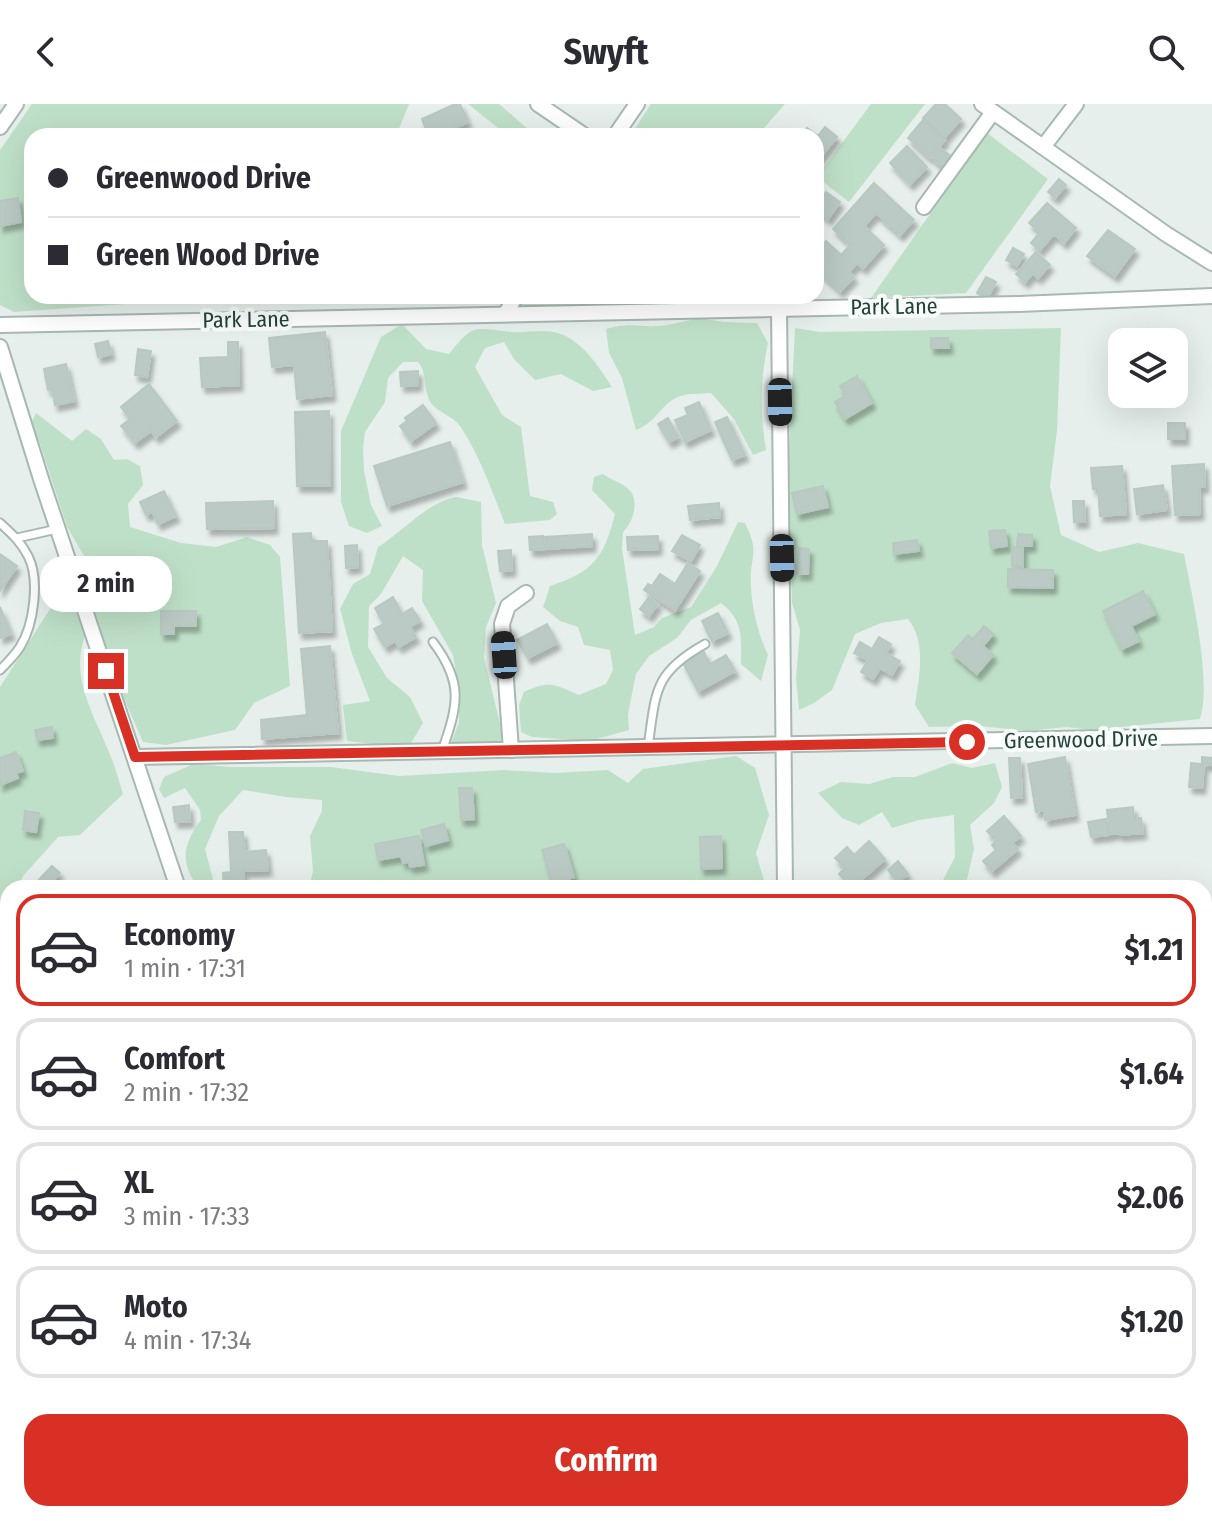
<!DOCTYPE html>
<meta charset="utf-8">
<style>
body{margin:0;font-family:"Fira Sans Condensed",sans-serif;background:#f7f7f7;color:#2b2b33;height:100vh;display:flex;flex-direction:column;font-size:30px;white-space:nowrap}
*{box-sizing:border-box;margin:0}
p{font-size:26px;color:#7c7c81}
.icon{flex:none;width:44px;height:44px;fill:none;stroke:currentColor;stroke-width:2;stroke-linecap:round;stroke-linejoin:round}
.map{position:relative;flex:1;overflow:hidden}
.details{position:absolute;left:0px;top:776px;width:1212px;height:642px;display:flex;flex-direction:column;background:#fff;border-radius:24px 24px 0 0;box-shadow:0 8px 32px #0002}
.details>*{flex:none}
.top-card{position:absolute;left:24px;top:24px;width:800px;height:176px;border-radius:24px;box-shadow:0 8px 32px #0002;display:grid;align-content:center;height:176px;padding:0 24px;background:#fff}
.buttons{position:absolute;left:1108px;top:224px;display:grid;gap:16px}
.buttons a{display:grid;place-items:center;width:80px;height:80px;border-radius:16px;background:#fff;box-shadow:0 8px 32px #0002;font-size:40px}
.end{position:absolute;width:36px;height:36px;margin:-18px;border:10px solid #d93025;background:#fff;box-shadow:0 0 0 4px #fff}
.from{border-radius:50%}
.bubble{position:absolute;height:56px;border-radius:24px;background:#fff;box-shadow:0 8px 32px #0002;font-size:26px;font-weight:700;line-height:56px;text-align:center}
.car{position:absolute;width:24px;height:48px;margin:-24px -12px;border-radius:10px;box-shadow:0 0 6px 2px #0007;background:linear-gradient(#222 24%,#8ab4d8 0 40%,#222 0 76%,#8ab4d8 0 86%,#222 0)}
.top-card b{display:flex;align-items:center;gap:28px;height:76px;font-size:30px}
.top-card b+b{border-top:2px solid #e1e1e2}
.top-card i{width:20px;height:20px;background:#2b2b33}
ul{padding:14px 0 0;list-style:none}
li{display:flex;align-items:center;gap:24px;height:112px;margin:0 16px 12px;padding:0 8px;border:4px solid #e1e1e2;border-radius:24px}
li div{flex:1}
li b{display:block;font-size:30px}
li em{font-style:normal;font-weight:700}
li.active{border-color:#d93025}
li>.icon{width:72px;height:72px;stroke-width:1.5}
.cta{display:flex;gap:16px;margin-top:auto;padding:16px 24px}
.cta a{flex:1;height:92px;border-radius:24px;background:#d93025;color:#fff;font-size:32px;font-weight:700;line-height:92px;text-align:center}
header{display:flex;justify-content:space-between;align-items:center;height:104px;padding:0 24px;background:#fff;font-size:36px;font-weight:700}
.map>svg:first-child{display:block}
.green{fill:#bfe0c8}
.water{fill:#8ec9d4}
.building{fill:#bbcac4;stroke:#b8c9c2;stroke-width:2;filter:url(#shadow)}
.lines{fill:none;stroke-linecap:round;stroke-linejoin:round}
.lane-casing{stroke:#a8b8b2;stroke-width:11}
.street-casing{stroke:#a8b8b2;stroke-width:18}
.lane{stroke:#fff;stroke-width:7}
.street{stroke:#fff;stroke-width:14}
.route{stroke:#d93025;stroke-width:10}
.labels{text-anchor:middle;stroke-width:8;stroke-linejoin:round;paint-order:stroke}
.street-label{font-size:22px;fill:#24423a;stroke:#f7fbf9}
</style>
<header><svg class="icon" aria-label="back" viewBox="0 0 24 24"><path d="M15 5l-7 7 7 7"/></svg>Swyft<svg class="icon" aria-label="search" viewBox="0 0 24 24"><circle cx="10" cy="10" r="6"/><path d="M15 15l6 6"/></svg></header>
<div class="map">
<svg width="1212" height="1417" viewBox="0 0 1212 1417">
<defs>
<filter id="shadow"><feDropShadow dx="3.5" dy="6" stdDeviation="2" flood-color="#0004"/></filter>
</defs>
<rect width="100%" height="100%" fill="#e6efeb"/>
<g class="green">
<polygon points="32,0 409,0 396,32 32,32 32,192 328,192 154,198 14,208 0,201 0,46"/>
<polygon points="468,0 499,0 536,32 508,32"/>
<polygon points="651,0 785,0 757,32 630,32"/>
<polygon points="871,0 925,0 849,98 817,73"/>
<polygon points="987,29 1048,75 966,189 871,194"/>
<polygon points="527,192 642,192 635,197 520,203"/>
<path d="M698,214L725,218L757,219L768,239C760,276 760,309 766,346L753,351L734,315L711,289C701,290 687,289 678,293C661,300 657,318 636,326L622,274L609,249L606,225C631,218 636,223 659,222C672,221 685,217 698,214Z"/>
<path d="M402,220L426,245L449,250C474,219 473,224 512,228C527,229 545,224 561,230C584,239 599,263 612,283L593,287L561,270L535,276L514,255L504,238L485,244L475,263L502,311L521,323L530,392L553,398L557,410L550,416L505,420C492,387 480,352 460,322C453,312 437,308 431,299C422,284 429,272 418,258H403L388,274L385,298L365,328L363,344L364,367L371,401L382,422L367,429L349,422L341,398V327L381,233Z"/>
<path d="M795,224L820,228L1061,224L1057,326L1050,382L1061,431L1099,448L1138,439L1184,450C1192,492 1212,577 1200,615L1091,626L1067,623L1028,627L979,622L929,623L915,601C919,573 927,539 908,515L881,519L855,530L832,586L814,599L799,606L796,574L800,526L792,499L788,368Z"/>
<polygon points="36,309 72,337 86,325 101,335 114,356 127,355 140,362 143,381 128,400 130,423 181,439 216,443 247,433 270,441 280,453 290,582 254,599 235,626 166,641 143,638 107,556 82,479 97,474 67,423 40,340 30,321"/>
<path d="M603,370C610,375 619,378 626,383C641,393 634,418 623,428L622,444L635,531L654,523L662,514L691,503L717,462L738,418L745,419C761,451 749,451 751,482C752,505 758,530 768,551L761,577L741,560C741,533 744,517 721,499L691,516L677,534L649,552L636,570L628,610L629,626L590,637L532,633L521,628L519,601L524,588C549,576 554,580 579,591L606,580L613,566L610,546L584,541L578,523L560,517L543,503L550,482C593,468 604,454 615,410L592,386L594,373Z"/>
<path d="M456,393L481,398L482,441L496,499L486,523L484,554L504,636L472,643L451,639L459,618V586L453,551L422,497L423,466L403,452L381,490L369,502L368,543L387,574L410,593L423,619L411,639L374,640L347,637L343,601L370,597L352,550L340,505L353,480L370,470L378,443C404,427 426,399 456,393Z"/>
<path d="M58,500L75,506L85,532C69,575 96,614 111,653C116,665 119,678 123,690L80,731L58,733L23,772L18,784H8V804L0,815V583L50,505Z"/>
<path d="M736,652L755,664L769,711L756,749L766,784H309L313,767L310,732L322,707V696L286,693L243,686L219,712L205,745L213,775L207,784H199C179,759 183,740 201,716L200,706L185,684L164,694L159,685L164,673L193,660L232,663H331L399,672L504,666L555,669L608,666L628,679L643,665Z"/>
<polygon points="952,659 972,664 995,659 1002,683 994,699 970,721 974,745 965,784 939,784 955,753 954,711 919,716 892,724 882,708 859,721 842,714 818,689 841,678 869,680 893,673 915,673"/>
<polygon points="1204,1087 1212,1093 1212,1230 1204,1229"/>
</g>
<polygon class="water" points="0,1001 8,1005 8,1410 1204,1410 1204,1332 1212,1333 1212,1417 0,1417"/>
<g class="building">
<polygon points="455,0 460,0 468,18 441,30 439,26 428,30 422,15"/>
<polygon points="936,0 945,0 961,15 945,33 923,14"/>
<polygon points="923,16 945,36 929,53 908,34"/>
<polygon points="825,23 837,33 816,59 816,32 801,32 807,24 818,32"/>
<polygon points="907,42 927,63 910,80 890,59"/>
<polygon points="940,44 952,53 944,64 932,54"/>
<polygon points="1059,75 1066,81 1055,94 1048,88"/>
<polygon points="874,79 914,116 900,131 876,109 864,122 884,141 863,164 857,159 849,168 854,173 840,187 816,165 816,148 826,137 841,151 850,141 833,125"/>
<polygon points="826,88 840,98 828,115 818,107 816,110 816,103"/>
<polygon points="18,94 21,118 0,122 0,97"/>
<polygon points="1047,99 1076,124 1064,139 1054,130 1040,146 1031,139 1040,128 1029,119"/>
<polygon points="1108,126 1135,145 1115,172 1087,152"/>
<polygon points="1013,144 1024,150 1017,162 1006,156"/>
<polygon points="1036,148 1050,161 1038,174 1033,169 1025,178 1016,170"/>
<polygon points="986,173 996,178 987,195 977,189"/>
<polygon points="325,228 332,291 297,295 294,261 272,263 269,234"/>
<polygon points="931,234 948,234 949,244 931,244"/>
<polygon points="108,237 111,250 98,253 95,240"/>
<polygon points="228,238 238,238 239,281 202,283 200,254 228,253"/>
<polygon points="138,245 151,247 147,273 135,271"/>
<polygon points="66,260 74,297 55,301 52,285 48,286 44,265"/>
<polygon points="418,267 418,281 401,282 400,268"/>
<polygon points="857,272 872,299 845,315 835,298 846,291 840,282"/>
<polygon points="149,280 177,317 156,333 151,327 135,339 121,322 130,315 121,303"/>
<polygon points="699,298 711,326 685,338 675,316 688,311 685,304"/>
<polygon points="423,301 436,319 411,337 400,322 407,317 405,314"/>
<polygon points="329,307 330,382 297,382 295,308"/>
<polygon points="727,313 745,351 732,356 715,318"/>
<polygon points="668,314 678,333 669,338 658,320"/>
<rect x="1168" y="319" width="17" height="16"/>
<polygon points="450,338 463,378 387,402 374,362"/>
<polygon points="1204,360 1205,383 1199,383 1200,410 1175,411 1172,362"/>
<polygon points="1122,362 1126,410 1100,412 1098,385 1093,385 1091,364"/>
<polygon points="1163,381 1167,406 1137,410 1134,385"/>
<polygon points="823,382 828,403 797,410 792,389"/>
<polygon points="164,387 176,412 158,420 152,408 146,411 140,398"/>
<polygon points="273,397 274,424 207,425 206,399"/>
<polygon points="1073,397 1084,397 1085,418 1074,418"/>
<polygon points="719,399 720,413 690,416 688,402"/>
<polygon points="1005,426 1007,442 991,444 989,427"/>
<polygon points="311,429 312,437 327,437 332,527 299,529 293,430"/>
<polygon points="592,430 592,442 546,445 545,433"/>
<polygon points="1018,430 1032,431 1032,442 1017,442"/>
<polygon points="682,431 700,441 691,457 672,447"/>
<polygon points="543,432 544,446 530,446 529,433"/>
<polygon points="658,432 658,445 628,446 627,433"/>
<polygon points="917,436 919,447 894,450 893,439"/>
<polygon points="357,441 358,463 346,464 345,442"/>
<polygon points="1012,443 1023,444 1023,463 1012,462"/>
<polygon points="799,444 809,445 808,470 797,470"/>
<polygon points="511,446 512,466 500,467 498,447"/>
<polygon points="0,450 17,462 0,487"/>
<polygon points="688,459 700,467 675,506 644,486 648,480 652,482 660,470 675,480"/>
<polygon points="1008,465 1053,466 1053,484 1008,483"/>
<polygon points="1143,487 1155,510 1131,522 1139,537 1122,545 1103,507"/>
<polygon points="393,493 402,510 412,504 420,517 410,523 416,533 399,543 395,537 385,543 374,525 384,520 375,504"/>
<polygon points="649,493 658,500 649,512 640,505"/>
<polygon points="0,503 11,530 0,534"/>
<polygon points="161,507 196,507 196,522 174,522 174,530 161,530"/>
<polygon points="718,509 728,529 712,537 702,517"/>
<polygon points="547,520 557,539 528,554 517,536"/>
<polygon points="984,522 993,530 983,542 993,551 977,570 952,549 968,531 973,535"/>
<polygon points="879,533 891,540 886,549 900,557 892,571 880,564 873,575 861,568 868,556 854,549 860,538 872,545"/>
<polygon points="330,542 338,629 262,635 261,616 307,611 301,545"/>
<polygon points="704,548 710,560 726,551 735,567 698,587 683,559"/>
<polygon points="52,623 53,634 37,636 35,626"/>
<polygon points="16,648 23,667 16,669 18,674 0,681 0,654"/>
<polygon points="1065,653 1075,711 1045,716 1044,706 1036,708 1028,660"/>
<polygon points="1202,653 1212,654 1212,661 1204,660 1202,684 1189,683 1191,659 1202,660"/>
<polygon points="1009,654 1020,654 1022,693 1011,694"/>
<polygon points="459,684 472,684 474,715 461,716"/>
<polygon points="189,701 190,717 175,718 173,703"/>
<polygon points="1133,703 1134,715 1141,714 1143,729 1120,731 1119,729 1110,730 1107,706"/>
<polygon points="25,707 39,709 36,728 23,726"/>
<polygon points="1004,712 1021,732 1012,739 1018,745 992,767 983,757 996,746 992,741 996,737 987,727"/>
<polygon points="1106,715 1109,731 1091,733 1088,718"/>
<polygon points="444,720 448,736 426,742 421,726"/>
<polygon points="229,728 243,728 245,748 266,746 268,766 243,767 244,784 224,784 223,769 231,768"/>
<polygon points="419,732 424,761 410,763 409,758 403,759 401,752 378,756 375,740"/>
<polygon points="721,732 722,764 701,765 700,733"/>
<polygon points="869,737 885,755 852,784 839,770 845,764 835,754 847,743 854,751"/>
<polygon points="564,740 574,773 552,780 542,746"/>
<polygon points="898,757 908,770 897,778 888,766"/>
<polygon points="52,762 60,769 46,784 31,784"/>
<polygon points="1204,923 1212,933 1212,949 1204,955"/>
<polygon points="1204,983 1212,983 1212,1014 1204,1015"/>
</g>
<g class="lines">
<defs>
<g id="lane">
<path d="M0,419C11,429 21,438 28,452C40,475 34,521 20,543C15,551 7,559 0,566"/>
<polyline points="17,434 57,425"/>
<path d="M433,538C464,579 458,601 442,647"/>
<path d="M648,643C656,588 653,569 705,540"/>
</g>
<g id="street">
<polyline points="538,0 585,32"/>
<polyline points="982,0 1043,43"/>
<polyline points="1076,0 1043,43 1166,130 1212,159"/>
<polyline points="0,23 16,0"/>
<polyline points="615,32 637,0"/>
<polyline points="924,103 993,8"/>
<polyline points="779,204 785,784"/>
<polyline points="506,209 516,192"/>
<polyline points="0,221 1019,200 1212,192"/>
<polyline points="0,243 42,378 178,784"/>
<polyline points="511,646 502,520 508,502 526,489"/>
<polyline points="135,653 1212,632"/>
</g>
</defs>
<use href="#lane" class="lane-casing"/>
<use href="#street" class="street-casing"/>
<use href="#lane" class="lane"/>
<use href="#street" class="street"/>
</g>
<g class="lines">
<polyline class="route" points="106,567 135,653 967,638"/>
</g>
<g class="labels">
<g class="street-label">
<text transform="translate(894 202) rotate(-1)" y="8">Park Lane</text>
<text transform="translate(246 215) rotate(-1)" y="8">Park Lane</text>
<text transform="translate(1081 635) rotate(-1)" y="8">Greenwood Drive</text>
</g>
</g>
</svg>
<div class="buttons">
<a><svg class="icon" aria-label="layers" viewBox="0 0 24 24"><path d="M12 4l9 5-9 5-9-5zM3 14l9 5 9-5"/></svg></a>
</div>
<i class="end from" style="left:967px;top:638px"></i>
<i class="end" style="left:106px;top:567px"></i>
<div class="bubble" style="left:40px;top:452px;width:132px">2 min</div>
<i class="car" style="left:780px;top:298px;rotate:179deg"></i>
<i class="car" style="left:782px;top:454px;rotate:179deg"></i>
<i class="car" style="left:504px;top:551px;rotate:356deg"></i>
<div class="top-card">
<b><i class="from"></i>Greenwood Drive</b>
<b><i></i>Green Wood Drive</b>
</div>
<section class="details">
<ul>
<li class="active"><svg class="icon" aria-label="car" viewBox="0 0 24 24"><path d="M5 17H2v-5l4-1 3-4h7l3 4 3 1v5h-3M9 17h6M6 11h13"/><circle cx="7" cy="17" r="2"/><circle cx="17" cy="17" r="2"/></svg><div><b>Economy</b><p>1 min · 17:31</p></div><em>$1.21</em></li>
<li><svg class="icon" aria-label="car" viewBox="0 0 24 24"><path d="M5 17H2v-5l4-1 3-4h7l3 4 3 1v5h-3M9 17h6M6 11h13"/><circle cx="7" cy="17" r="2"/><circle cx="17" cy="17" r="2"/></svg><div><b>Comfort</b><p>2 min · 17:32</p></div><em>$1.64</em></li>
<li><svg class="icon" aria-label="car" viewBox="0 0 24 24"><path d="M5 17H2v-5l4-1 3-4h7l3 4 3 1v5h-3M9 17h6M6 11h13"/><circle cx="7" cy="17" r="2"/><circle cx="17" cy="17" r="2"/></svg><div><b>XL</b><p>3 min · 17:33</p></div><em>$2.06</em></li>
<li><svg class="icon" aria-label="car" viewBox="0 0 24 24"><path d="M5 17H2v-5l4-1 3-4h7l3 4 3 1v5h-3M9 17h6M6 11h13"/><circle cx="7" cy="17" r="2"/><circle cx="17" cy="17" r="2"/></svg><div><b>Moto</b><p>4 min · 17:34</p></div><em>$1.20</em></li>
</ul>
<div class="cta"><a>Confirm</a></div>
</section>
</div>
